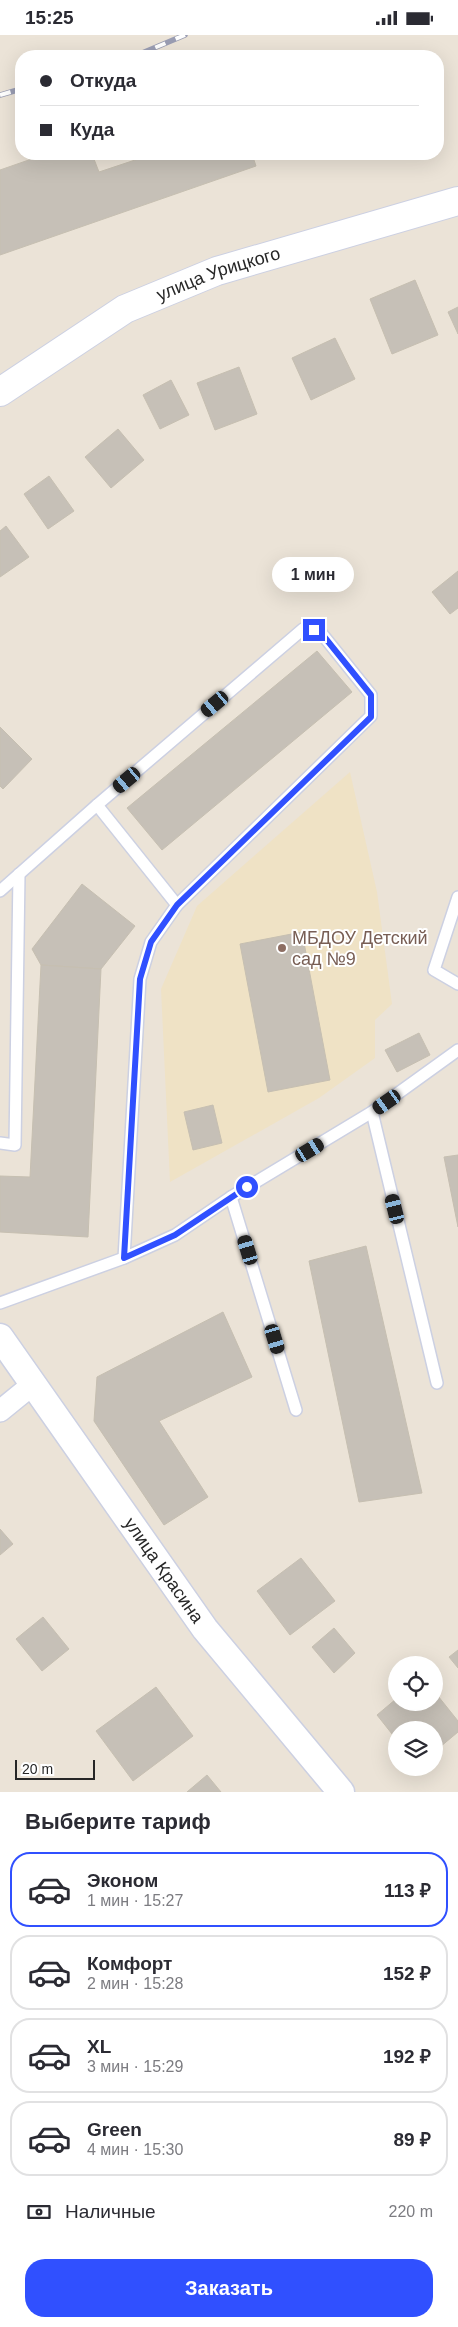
<!DOCTYPE html>
<html lang="ru">
<meta charset="utf-8">
<style>
body{margin:0;font-family:Helvetica,sans-serif;background:#f7f7f7;color:#2b2b33;height:100vh;display:flex;flex-direction:column;font-size:19px;white-space:nowrap}
*{box-sizing:border-box;margin:0}
p{font-size:16px;color:#7c7c81}
.icon{flex:none;width:28px;height:28px;fill:none;stroke:currentColor;stroke-width:2;stroke-linecap:round;stroke-linejoin:round}
.map{position:relative;height:1757px;overflow:hidden}
.details{display:flex;flex-direction:column;background:#fff;flex:1}
.details>*{flex:none}
.guide{position:absolute;left:15px;top:15px;width:429px;height:110px;border-radius:20px;box-shadow:0 5px 20px #0002;display:grid;align-content:center;height:110px;padding:0 25px;background:#fff}
.controls{position:absolute;left:388px;top:1621px;display:grid;gap:10px}
.controls a{display:grid;place-items:center;width:55px;height:55px;border-radius:50%;background:#fff;box-shadow:0 5px 20px #0002;font-size:25px}
.scale{position:absolute;left:15px;bottom:12px;width:80px;box-sizing:border-box;padding-left:5px;border:2px solid #272727;border-top:0;font-size:14px;line-height:18px;white-space:nowrap;color:#272727;-webkit-text-stroke:4px #fff;paint-order:stroke}
.end{position:absolute;width:22px;height:22px;margin:-11px;border:6px solid #3050ff;background:#fff;box-shadow:0 0 0 2px #fff}
.from{border-radius:50%}
.bubble{position:absolute;height:35px;border-radius:18px;background:#fff;box-shadow:0 5px 20px #0002;font-size:16px;font-weight:600;line-height:35px;text-align:center}
.car{position:absolute;width:15px;height:30px;margin:-15px -8px;border-radius:6px;box-shadow:0 0 4px 1px #0007;background:linear-gradient(#222 24%,#8ab4d8 0 40%,#222 0 76%,#8ab4d8 0 86%,#222 0)}
.guide b{display:flex;align-items:center;gap:18px;height:48px;font-size:19px}
.guide b+b{border-top:1px solid #e1e1e2}
.guide i{width:12px;height:12px;background:#2b2b33}
ul{padding:0;list-style:none}
li{display:flex;align-items:center;gap:15px;height:75px;margin:0 10px 8px;padding:0 15px;border:2px solid #e1e1e2;border-radius:20px}
li div{flex:1}
li b{display:block;font-size:19px}
li em{font-style:normal;font-weight:600}
li.on{border-color:#3050ff}
li>.icon{width:45px;height:45px;stroke-width:1.5}
h2{padding:0 25px;font-size:22px;line-height:60px}
.pay{display:flex;align-items:center;gap:12px;height:55px;padding:0 25px;font-size:19px}
.pay p{margin-inline-start:auto}
.action{display:flex;gap:10px;margin-top:auto;padding:10px 25px}
.action a{flex:1;height:58px;border-radius:20px;background:#3050ff;color:#fff;font-size:20px;font-weight:600;line-height:58px;text-align:center}
.status{display:flex;justify-content:space-between;align-items:center;height:35px;padding:0 25px;background:#fff;direction:ltr}
.status svg{height:14px;fill:currentColor}
.map>svg:first-child{display:block}
.education{fill:#efe2c5}
.building{fill:#c6c0b7;stroke:#c6bfb1}
.lines{fill:none;stroke-linecap:round;stroke-linejoin:round}
.service-casing{stroke:#ccd0e2;stroke-width:14}
.minor-casing{stroke:#ccd0e2;stroke-width:24}
.tertiary-casing{stroke:#ccd0e2;stroke-width:29}
.secondary-casing{stroke:#ccd0e2;stroke-width:30}
.service{stroke:#fff;stroke-width:11}
.minor{stroke:#fff;stroke-width:21}
.tertiary{stroke:#fff;stroke-width:26}
.secondary{stroke:#fff;stroke-width:28}
.rail-casing{stroke:#9a9db3;stroke-width:5.5}
.rail{stroke:#fff;stroke-width:4;stroke-dasharray:11;stroke-linecap:butt}
.route{stroke:#3050ff;stroke-width:6}
.education-dot{fill:#8d6e63;stroke:#fff;stroke-width:2}
.labels{text-anchor:middle;stroke-width:4;stroke-linejoin:round;paint-order:stroke}
.street-label{font-size:18px;fill:#272727;stroke:#fff}
.education-label{font-size:18px;fill:#785e54;stroke:#fff;text-anchor:start}
</style>
<div class="status"><b>15:25</b><svg viewBox="0 0 49 12"><path d="M0 12V9h3v3zM5 12V6h3v6zM10 12V3h3v9zM15 12V0h3v12zM26 1h20v11H26zM47 4h2v5h-2z"/></svg></div>
<div class="map">
<svg width="458" height="1757" viewBox="0 0 458 1757">
<rect width="100%" height="100%" fill="#ebe3d7"/>
<polygon class="education" points="350,737 377,857 392,969 375,985 375,1023 319,1063 170,1147 161,954 197,871"/>
<g class="building">
<polygon points="46,119 92,119 99,137 153,119 252,119 256,131 0,220 0,135"/>
<polygon points="415,245 438,300 392,319 370,264"/>
<polygon points="458,272 458,299 448,277"/>
<polygon points="335,303 355,344 311,365 292,323"/>
<polygon points="239,332 257,379 215,395 197,348"/>
<polygon points="171,345 189,380 160,394 143,360"/>
<polygon points="118,394 144,425 111,453 85,422"/>
<polygon points="49,441 74,476 48,494 24,459"/>
<polygon points="6,491 29,522 0,542 0,496"/>
<polygon points="458,536 458,573 450,579 432,557"/>
<polygon points="317,616 352,657 162,815 127,773"/>
<polygon points="0,692 32,724 3,754 0,751"/>
<polygon points="82,849 135,891 101,934 41,930 32,914"/>
<polygon points="302,897 330,1045 268,1057 240,909"/>
<polygon points="41,930 101,934 88,1202 0,1197 0,1141 30,1142"/>
<polygon points="419,998 430,1020 397,1037 385,1015"/>
<polygon points="213,1070 222,1108 193,1115 184,1077"/>
<polygon points="458,1120 458,1192 444,1122"/>
<polygon points="366,1211 422,1458 359,1467 309,1226"/>
<polygon points="223,1277 252,1342 159,1386 208,1462 164,1490 94,1386 97,1342"/>
<polygon points="0,1494 13,1509 0,1520"/>
<polygon points="301,1523 335,1566 290,1600 257,1556"/>
<polygon points="43,1582 69,1614 42,1636 16,1604"/>
<polygon points="334,1593 355,1618 334,1638 312,1612"/>
<polygon points="458,1615 458,1633 449,1622"/>
<polygon points="156,1652 193,1701 133,1746 96,1696"/>
<polygon points="434,1656 458,1686 458,1697 434,1717 434,1695 396,1695 396,1704 377,1680 396,1664 396,1668 434,1668"/>
<polygon points="207,1740 221,1757 187,1757"/>
</g>
<g class="lines">
<defs>
<g id="service">
<polyline points="97,770 177,870"/>
<polyline points="0,856 97,770 303,594 314,595 322,599 371,660 371,681 177,870 151,907 140,944 124,1223"/>
<polyline points="458,862 434,935 458,949"/>
<polyline points="372,1077 437,1348"/>
<polyline points="0,1108 15,1110 19,839"/>
<polyline points="231,1162 296,1375"/>
<polyline points="0,1268 124,1223 175,1200 231,1162 372,1077 458,1015"/>
</g>
<polyline id="minor" points="0,1376 32,1350"/>
<g id="tertiary">
<path id="s1" d="M0,1302L205,1594L341,1757"/>
</g>
<g id="secondary">
<path id="s2" d="M0,357L125,274L217,236L458,166"/>
</g>
</defs>
<use href="#service" class="service-casing"/>
<use href="#minor" class="minor-casing"/>
<use href="#tertiary" class="tertiary-casing"/>
<use href="#secondary" class="secondary-casing"/>
<use href="#service" class="service"/>
<use href="#minor" class="minor"/>
<use href="#tertiary" class="tertiary"/>
<use href="#secondary" class="secondary"/>
<defs>
<g id="rail">
<polyline points="135,21 185,0"/>
<polyline points="0,60 21,54"/>
</g>
</defs>
<use href="#rail" class="rail-casing"/>
<use href="#rail" class="rail"/>
</g>
<g class="lines">
<polyline class="route" points="247,1152 175,1200 124,1223 140,944 151,907 177,870 371,682 371,660 322,599 314,595"/>
</g>
<circle class="education-dot" cx="282" cy="913" r="5"/>
<g class="labels">
<g class="street-label">
<text dy="6" stroke="none"><textPath href="#s2" startOffset="250">улица Урицкого</textPath></text>
<text dy="6" stroke="none"><textPath href="#s1" startOffset="285">улица Красина</textPath></text>
</g>
<g class="education-label">
<text x="292" y="909">МБДОУ Детский<tspan x="292" dy="21">сад №9</tspan></text>
</g>
</g>
</svg>
<div class="controls">
<a><svg class="icon" aria-label="locate" viewBox="0 0 24 24"><circle cx="12" cy="12" r="6"/><path d="M12 2v4M12 18v4M2 12h4M18 12h4"/></svg></a>
<a><svg class="icon" aria-label="layers" viewBox="0 0 24 24"><path d="M12 4l9 5-9 5-9-5zM3 14l9 5 9-5"/></svg></a>
</div>
<div class="scale">20 m</div>
<i class="end from" style="left:247px;top:1152px"></i>
<i class="end" style="left:314px;top:595px"></i>
<div class="bubble" style="left:272px;top:522px;width:82px">1 мин</div>
<i class="car" style="left:215px;top:669px;rotate:230deg"></i>
<i class="car" style="left:127px;top:745px;rotate:230deg"></i>
<i class="car" style="left:387px;top:1067px;rotate:235deg"></i>
<i class="car" style="left:310px;top:1115px;rotate:59deg"></i>
<i class="car" style="left:395px;top:1174px;rotate:346deg"></i>
<i class="car" style="left:248px;top:1215px;rotate:343deg"></i>
<i class="car" style="left:275px;top:1304px;rotate:163deg"></i>
<div class="guide">
<b><i class="from"></i>Откуда</b>
<b><i></i>Куда</b>
</div>
</div>
<section class="details">
<h2>Выберите тариф</h2>
<ul>
<li class="on"><svg class="icon" aria-label="car" viewBox="0 0 24 24"><path d="M5 17H2v-5l4-1 3-4h7l3 4 3 1v5h-3M9 17h6M6 11h13"/><circle cx="7" cy="17" r="2"/><circle cx="17" cy="17" r="2"/></svg><div><b>Эконом</b><p>1 мин · 15:27</p></div><em>113 ₽</em></li>
<li><svg class="icon" aria-label="car" viewBox="0 0 24 24"><path d="M5 17H2v-5l4-1 3-4h7l3 4 3 1v5h-3M9 17h6M6 11h13"/><circle cx="7" cy="17" r="2"/><circle cx="17" cy="17" r="2"/></svg><div><b>Комфорт</b><p>2 мин · 15:28</p></div><em>152 ₽</em></li>
<li><svg class="icon" aria-label="car" viewBox="0 0 24 24"><path d="M5 17H2v-5l4-1 3-4h7l3 4 3 1v5h-3M9 17h6M6 11h13"/><circle cx="7" cy="17" r="2"/><circle cx="17" cy="17" r="2"/></svg><div><b>XL</b><p>3 мин · 15:29</p></div><em>192 ₽</em></li>
<li><svg class="icon" aria-label="car" viewBox="0 0 24 24"><path d="M5 17H2v-5l4-1 3-4h7l3 4 3 1v5h-3M9 17h6M6 11h13"/><circle cx="7" cy="17" r="2"/><circle cx="17" cy="17" r="2"/></svg><div><b>Green</b><p>4 мин · 15:30</p></div><em>89 ₽</em></li>
</ul>
<div class="pay"><svg class="icon" aria-label="cash" viewBox="0 0 24 24"><path d="M3 7h18v10H3z"/><circle cx="12" cy="12" r="2"/></svg>Наличные<p>220 m</p></div>
<div class="action"><a>Заказать</a></div>
</section>
